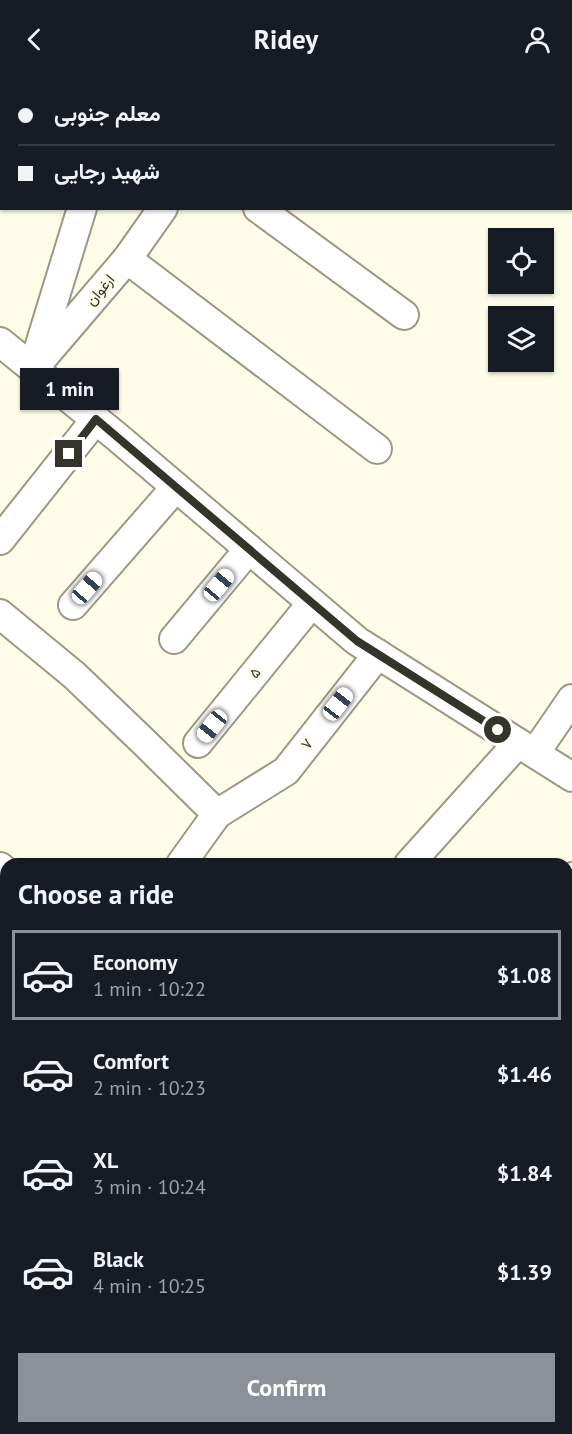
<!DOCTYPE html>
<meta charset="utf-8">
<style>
body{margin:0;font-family:"PT Sans",Vazirmatn,sans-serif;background:#20242c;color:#f1f3f6;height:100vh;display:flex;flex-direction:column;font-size:22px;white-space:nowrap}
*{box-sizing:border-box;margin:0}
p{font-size:20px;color:#9ea1a6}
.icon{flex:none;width:33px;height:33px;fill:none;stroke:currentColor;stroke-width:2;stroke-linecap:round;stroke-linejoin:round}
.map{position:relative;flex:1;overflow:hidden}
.sheet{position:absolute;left:0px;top:780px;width:573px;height:576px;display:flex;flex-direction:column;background:#171b24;border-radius:18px 18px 0 0;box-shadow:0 2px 4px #0004}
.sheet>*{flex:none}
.hud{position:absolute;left:0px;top:0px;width:573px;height:132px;box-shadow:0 2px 4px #0004;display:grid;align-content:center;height:132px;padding:0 18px;background:#171b24}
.fabs{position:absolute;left:488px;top:150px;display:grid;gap:12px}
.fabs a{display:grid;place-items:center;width:66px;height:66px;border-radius:0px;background:#171b24;box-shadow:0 2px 4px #0004;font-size:30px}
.end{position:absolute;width:27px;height:27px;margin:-14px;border:8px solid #35342b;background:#fff;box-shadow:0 0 0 3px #fff}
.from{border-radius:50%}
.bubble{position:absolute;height:42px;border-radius:0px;background:#171b24;box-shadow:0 2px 4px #0004;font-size:20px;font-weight:600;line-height:42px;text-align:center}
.car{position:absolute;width:18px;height:36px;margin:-18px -9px;border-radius:8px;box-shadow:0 0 4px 2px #0007;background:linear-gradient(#fff 24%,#345 0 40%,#fff 0 76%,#345 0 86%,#fff 0)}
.hud b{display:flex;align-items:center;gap:21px;height:57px;font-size:22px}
.hud b+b{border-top:2px solid #363941}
.hud i{width:15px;height:15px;background:#f1f3f6}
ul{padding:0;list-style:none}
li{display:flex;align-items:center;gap:18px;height:90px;margin:0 12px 9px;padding:0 6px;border:3px solid transparent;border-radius:0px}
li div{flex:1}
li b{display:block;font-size:22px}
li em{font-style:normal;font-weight:600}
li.selected{border-color:#8c9099}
li>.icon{width:54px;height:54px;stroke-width:1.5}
h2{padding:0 18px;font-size:27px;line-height:72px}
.action{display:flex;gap:12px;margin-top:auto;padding:12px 18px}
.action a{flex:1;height:69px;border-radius:0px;background:#8c9099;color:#fff;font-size:24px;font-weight:600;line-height:69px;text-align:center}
header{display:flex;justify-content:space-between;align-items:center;height:78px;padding:0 18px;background:#171b24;font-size:27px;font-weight:600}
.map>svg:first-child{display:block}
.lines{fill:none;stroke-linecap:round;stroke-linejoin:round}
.minor-casing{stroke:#9c9983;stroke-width:32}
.minor{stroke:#fff;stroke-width:28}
.route{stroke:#35342b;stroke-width:8}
.labels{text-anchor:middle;stroke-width:6;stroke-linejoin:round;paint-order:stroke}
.street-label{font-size:15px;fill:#35342b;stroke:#fffde9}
</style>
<header><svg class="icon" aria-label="back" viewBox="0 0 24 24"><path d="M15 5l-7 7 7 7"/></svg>Ridey<svg class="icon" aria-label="person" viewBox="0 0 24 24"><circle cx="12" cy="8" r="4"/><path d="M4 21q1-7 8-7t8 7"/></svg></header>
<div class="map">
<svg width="572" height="1356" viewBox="0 0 572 1356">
<rect width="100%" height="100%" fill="#fffde9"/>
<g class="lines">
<defs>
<g id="minor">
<polyline points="11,0 13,2"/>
<polyline points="299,0 301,2"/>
<polyline points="560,0 561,2"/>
<polyline points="122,2 123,0"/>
<polyline points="256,2 257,0"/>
<polyline points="258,130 404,237"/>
<polyline points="127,181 377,371"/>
<polyline points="0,264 116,358 357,563 572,699"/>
<polyline points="36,280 82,130"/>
<polyline points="33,291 127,181 163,130"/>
<polyline points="0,462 96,341"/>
<polyline points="73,527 176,409"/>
<polyline points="0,536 74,597 147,667 217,736 181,786"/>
<polyline points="174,561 249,471"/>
<polyline points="198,665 312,525"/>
<polyline points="535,675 572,621"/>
<polyline points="217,736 286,693 378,576"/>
<polyline points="409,786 518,665"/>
<polyline points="0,789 6,794"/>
<polyline points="567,804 572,799"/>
<polyline points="567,1016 572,1011"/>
<polyline points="571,1179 572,1178"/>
<polyline points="0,1221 6,1226"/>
<polyline points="0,1337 6,1331"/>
<polyline points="137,1350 143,1356"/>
<polyline points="357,1356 362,1350"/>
<polyline points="568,1356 572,1351"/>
</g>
</defs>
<use href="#minor" class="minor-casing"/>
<use href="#minor" class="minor"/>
</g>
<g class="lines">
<polyline class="route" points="69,376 96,341 357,563 498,652"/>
</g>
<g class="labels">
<g class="street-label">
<text transform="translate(100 212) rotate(-50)" y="5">ارغوان</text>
<text transform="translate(255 595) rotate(-51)" y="5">۵</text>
<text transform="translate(307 666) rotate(-52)" y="5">۷</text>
</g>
</g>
</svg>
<div class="fabs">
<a><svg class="icon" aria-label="locate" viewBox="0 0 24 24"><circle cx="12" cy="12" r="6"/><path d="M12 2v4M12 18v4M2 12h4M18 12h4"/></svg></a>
<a><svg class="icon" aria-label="layers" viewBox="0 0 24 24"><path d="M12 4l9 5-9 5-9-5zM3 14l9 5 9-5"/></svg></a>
</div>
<i class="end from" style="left:498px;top:652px"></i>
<i class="end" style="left:69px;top:376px"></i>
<div class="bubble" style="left:20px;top:290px;width:99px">1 min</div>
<i class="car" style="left:219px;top:507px;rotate:40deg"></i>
<i class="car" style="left:87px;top:510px;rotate:41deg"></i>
<i class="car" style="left:338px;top:626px;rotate:38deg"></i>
<i class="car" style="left:212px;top:648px;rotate:219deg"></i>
<div class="hud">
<b><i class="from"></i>معلم جنوبی</b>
<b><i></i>شهید رجایی</b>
</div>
<section class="sheet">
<h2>Choose a ride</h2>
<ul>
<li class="selected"><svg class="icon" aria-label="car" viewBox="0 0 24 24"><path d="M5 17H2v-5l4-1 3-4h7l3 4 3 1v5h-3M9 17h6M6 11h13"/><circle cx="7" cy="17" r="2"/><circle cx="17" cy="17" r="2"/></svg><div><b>Economy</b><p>1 min · 10:22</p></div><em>$1.08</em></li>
<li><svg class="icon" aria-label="car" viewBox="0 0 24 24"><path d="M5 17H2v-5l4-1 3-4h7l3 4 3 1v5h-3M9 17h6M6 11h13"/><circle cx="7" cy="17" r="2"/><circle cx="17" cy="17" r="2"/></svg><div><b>Comfort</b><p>2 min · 10:23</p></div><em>$1.46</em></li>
<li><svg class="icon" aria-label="car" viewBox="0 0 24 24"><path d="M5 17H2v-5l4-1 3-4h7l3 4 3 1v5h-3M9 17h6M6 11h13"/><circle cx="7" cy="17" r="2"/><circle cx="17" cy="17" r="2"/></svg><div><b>XL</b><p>3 min · 10:24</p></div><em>$1.84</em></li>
<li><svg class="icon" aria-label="car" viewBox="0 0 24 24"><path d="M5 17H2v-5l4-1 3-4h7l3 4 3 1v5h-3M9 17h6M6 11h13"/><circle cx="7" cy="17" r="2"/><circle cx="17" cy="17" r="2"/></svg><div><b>Black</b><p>4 min · 10:25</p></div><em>$1.39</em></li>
</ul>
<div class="action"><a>Confirm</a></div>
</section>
</div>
